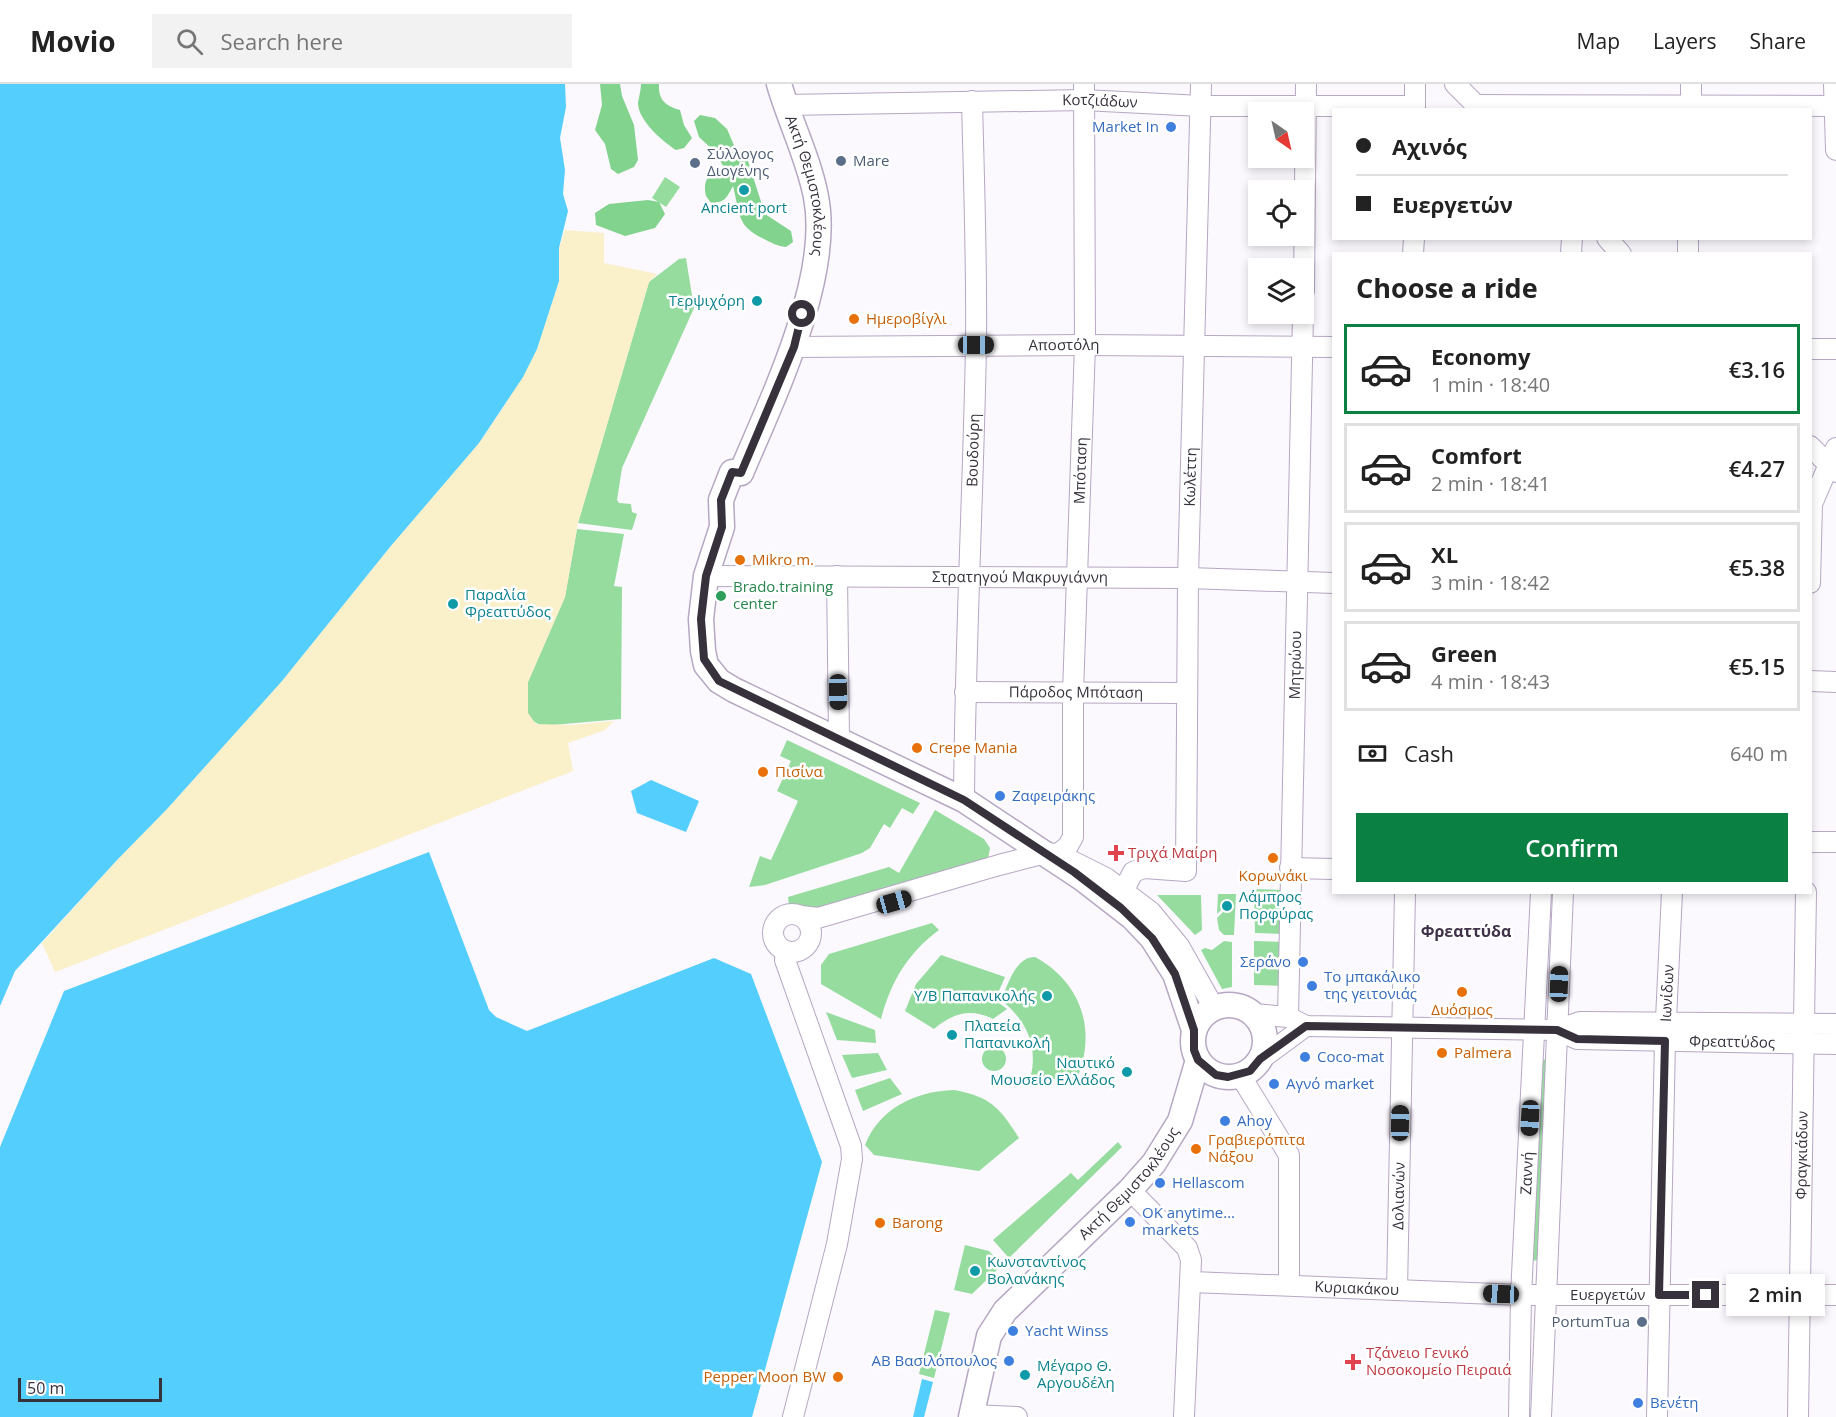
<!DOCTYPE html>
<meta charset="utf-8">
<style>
body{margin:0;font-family:"Open Sans",sans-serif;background:#f2f2f2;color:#222;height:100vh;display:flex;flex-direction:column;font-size:22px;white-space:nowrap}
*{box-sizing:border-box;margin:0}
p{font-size:20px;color:#767676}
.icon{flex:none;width:33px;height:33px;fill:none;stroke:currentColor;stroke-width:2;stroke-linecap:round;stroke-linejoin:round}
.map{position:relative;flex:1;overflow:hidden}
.details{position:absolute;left:1332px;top:168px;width:480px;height:642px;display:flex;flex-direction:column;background:#fff;border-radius:0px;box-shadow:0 3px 9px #0003}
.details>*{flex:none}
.banner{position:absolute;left:1332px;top:24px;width:480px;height:132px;border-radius:0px;box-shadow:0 3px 9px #0003;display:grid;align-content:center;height:132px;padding:0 24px;background:#fff}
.needle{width:39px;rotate:146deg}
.controls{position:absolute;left:1248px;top:18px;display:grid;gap:12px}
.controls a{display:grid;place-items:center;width:66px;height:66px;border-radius:0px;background:#fff;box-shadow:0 3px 9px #0003;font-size:30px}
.scale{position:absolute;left:18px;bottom:15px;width:144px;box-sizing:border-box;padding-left:6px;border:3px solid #37313c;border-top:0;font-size:16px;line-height:21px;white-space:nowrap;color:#37313c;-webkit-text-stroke:4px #fff;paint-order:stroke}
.end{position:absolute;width:27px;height:27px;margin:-14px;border:8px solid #37313c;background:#fff;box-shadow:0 0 0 3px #fff}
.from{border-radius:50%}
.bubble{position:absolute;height:42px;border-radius:0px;background:#fff;box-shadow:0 3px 9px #0003;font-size:20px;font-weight:600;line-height:42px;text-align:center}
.car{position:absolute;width:18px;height:36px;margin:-18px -9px;border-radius:8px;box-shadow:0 0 4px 2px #0007;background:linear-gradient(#222 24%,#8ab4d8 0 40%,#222 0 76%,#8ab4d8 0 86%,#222 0)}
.banner b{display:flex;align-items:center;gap:21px;height:57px;font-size:22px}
.banner b+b{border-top:2px solid #e0e0e0}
.banner i{width:15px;height:15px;background:#222}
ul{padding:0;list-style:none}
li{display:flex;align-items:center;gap:18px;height:90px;margin:0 12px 9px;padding:0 12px;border:3px solid #e0e0e0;border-radius:0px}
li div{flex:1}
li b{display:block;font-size:22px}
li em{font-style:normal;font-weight:600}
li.current{border-color:#0b8043}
li>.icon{width:54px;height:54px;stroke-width:1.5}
h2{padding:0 24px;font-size:27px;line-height:72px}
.pay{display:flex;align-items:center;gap:15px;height:66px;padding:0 24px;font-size:22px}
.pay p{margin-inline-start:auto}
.button{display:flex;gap:12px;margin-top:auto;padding:12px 24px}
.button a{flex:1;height:69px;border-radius:0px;background:#0b8043;color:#fff;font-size:24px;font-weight:600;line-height:69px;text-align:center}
header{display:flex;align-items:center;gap:36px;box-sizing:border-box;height:84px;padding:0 30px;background:#fff;border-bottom:2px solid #e0e0e0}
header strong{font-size:28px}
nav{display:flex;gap:33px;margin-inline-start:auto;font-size:21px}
.search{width:420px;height:54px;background:#f2f2f2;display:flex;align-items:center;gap:15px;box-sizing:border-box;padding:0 21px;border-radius:0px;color:#767676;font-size:22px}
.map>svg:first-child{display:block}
.green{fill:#96dc9f}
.forest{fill:#82d38d}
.sand{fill:#faf0ca}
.water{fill:#53cefd}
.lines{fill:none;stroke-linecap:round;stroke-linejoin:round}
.minor-casing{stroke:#b6a7c3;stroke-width:22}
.major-casing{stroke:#b6a7c3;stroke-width:27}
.minor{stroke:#fff;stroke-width:20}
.major{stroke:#fff;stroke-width:24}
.route{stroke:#37313c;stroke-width:8}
.shop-dot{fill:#3f7fe0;stroke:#fff;stroke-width:2}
.service-dot{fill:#5c6f8a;stroke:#fff;stroke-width:2}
.culture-dot{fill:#0f9aa8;stroke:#fff;stroke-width:2}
.food-dot{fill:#e8710a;stroke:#fff;stroke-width:2}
.leisure-dot{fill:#2e9e5b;stroke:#fff;stroke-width:2}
.health-dot{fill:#e0444e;stroke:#fff;stroke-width:2}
.labels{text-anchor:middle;stroke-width:5;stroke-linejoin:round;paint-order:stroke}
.street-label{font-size:15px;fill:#37313c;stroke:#fff}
.shop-label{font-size:15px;fill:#366cbe;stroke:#fff;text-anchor:start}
.service-label{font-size:15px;fill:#4e5e75;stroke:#fff;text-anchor:start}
.culture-label{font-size:15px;fill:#0d838f;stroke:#fff;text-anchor:start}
.food-label{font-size:15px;fill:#c56008;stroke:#fff;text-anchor:start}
.leisure-label{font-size:15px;fill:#27864d;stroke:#fff;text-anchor:start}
.health-label{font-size:15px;fill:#be3a42;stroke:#fff;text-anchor:start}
.neighbourhood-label{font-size:16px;font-weight:bold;fill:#40334a;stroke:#fff}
</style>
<header>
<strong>Movio</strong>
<div class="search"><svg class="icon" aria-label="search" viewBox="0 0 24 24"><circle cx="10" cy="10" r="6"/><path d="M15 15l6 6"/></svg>Search here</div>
<nav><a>Map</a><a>Layers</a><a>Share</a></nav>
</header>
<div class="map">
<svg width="1836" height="1333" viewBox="0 0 1836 1333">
<rect width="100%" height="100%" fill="#fbf8fe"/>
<g class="green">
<polygon points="665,93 680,103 666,123 652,114"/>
<polygon points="686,174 694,224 622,384 617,416 619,419 631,420 632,428 637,430 632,446 578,439 649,198 679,175"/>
<polygon points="577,445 624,450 614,502 622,503 621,635 542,642 531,636 528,629 528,598 565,513"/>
<polygon points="787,656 920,719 913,730 902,724 890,744 884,740 870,764 862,769 765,801 749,803 760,772 771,776 798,717 777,707 791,677 780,672"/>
<polygon points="935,726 984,755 990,764 988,775 817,831 789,821 788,813 889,783 899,789"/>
<polygon points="1254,805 1285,806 1285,850 1255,849"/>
<polygon points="1218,810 1236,810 1234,851 1224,851 1219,846 1217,834 1226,825 1225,822 1217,830"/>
<polygon points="1157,811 1201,811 1202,846 1195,851"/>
<path d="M932,839L939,846C908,869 891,897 881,935L821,900V881L829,870Z"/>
<polygon points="1224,857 1232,858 1232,903 1222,905 1201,866 1205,864 1212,866"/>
<polygon points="1254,857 1285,858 1284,902 1254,901"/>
<path d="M941,871L1005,893L995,916L1007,925L993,935C971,924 953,929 934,945L905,927L916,900Z"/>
<path d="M1035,873C1083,899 1098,950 1075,999L1031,991C1038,960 1025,935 1001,916C1008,901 1015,873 1035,873Z"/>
<polygon points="826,928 875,946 876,959 837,956"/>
<circle cx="994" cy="975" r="12"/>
<polygon points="878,969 887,986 852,994 842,971"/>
<polygon points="1550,975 1540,1176 1530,1177 1540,976"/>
<polygon points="890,994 902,1010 863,1027 855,1006"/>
<path d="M954,1006C991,1013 999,1023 1019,1054L979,1087L874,1071L865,1061C879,1024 917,1007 954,1006Z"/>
<polygon points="1118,1058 1122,1063 1009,1174 993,1156 1071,1089 1078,1096"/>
<polygon points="965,1161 989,1167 1002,1181 972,1210 954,1206"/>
<polygon points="935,1226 950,1229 934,1294 919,1290"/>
</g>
<g class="forest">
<polygon points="600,0 620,0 622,12 634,41 638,76 634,83 618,90 611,85 605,60 595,46 602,21"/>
<path d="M641,0H659C658,16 666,22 680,26L684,41L692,54L684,64L676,66C662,57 638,36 638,19C639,12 641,6 641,0Z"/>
<path d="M700,31L715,34L727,45L736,66L748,77L765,130L791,147L793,158L786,163C777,162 772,159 764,155C736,142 740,129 733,102C727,113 725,119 711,119L706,112C703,100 706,92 717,86L729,91L713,66L699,53L694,37Z"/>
<polygon points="648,116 659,118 665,130 655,144 625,152 596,141 595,129 609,120"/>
</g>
<polygon class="sand" points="565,146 604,149 604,179 657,190 649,198 578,439 565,513 528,598 528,629 536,640 570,641 614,637 605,646 568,659 573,687 55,888 42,859 118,775 167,725 282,597 390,463 479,359 505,321 537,265 559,197 559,164"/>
<g class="water">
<polygon points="0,0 565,0 566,23 560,54 565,86 563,110 568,127 559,164 559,197 537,265 523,293 479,359 390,463 282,597 167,725 118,775 15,887 0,922"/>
<polygon points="651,696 699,717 686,748 637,729 631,707"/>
<polygon points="429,768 489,926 496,933 527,947 714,874 751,890 822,1078 752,1333 0,1333 0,1063 64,907"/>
<polygon points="922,1295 933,1298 924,1333 913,1333"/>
</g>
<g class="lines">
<defs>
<g id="minor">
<polyline points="1455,0 1481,26"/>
<polyline points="1834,0 1836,66"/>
<path id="s1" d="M785,21L1084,16L1201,22H1415"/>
<polyline points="1476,21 1836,22"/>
<polyline points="1415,26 1415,0"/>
<polyline points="1691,26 1691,0"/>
<polyline points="1607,154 1621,170"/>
<polyline points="1413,170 1414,154"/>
<polyline points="1571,170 1572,154"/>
<polyline points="1688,170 1688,154"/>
<polyline points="1304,207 1306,0"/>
<path id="s2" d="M794,263L1085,261L1334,263"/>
<polyline points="1810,265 1836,265"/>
<polyline points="1810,362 1836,388"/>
<path id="s3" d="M706,492L1188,494L1334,499"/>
<polyline points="837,492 839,654"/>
<polyline points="1810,499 1812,420 1836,364"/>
<polyline points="1810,597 1836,598"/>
<path id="s4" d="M965,608L1186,609"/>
<path id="s5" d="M964,716C965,565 973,414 976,263C977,181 974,99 972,17"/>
<polyline points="1810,758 1836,758"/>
<path id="s6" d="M1053,774L1068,762L1073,753V609L1085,261L1084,0"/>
<polyline points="1290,784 1334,785"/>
<path id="s7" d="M1124,806L1133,788L1144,784L1186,787L1188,494L1201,0"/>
<circle cx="792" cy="849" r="19"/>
<polyline points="801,832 818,834 999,781 1045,769 1058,770 1106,794 1151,828 1179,862 1214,924"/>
<polyline points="785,876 851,1062 852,1075 837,1160 793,1333"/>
<polyline points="1253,930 1288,933 1306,942 1557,946 1580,938 1836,940"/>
<path id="s8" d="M1288,933L1303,230"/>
<path id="s9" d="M1557,946L1577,955L1836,960"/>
<polyline points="1261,975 1306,942"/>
<polyline points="1240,991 1289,1071 1289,1201"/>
<polyline points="1130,1106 1187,1164 1191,1176 1184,1333"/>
<path id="s10" d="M1192,1198L1521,1211H1836"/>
<path id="s11" d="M1397,1206L1405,808"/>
<polyline points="972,1331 1017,1333"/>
<path id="s12" d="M1519,1333L1521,1211L1541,808"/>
<polyline points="1541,1333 1563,808"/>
<path id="s13" d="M1657,1333L1665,957L1672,808"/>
<path id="s14" d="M1798,1333L1806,808"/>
</g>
<g id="major">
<path id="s15" d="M779,0C790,38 809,75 816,113C832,193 772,315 741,389L732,388L721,416L722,443L706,492L701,535L703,567L706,581L719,597L734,606L964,716L1083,795L1132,833L1152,854L1175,890L1194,946"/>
<circle cx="1229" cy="957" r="36"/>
<path id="s16" d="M971,1333L989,1252L1005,1227L1130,1106L1154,1079L1180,1037L1198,976"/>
</g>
</defs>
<use href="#minor" class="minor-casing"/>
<use href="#major" class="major-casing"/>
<use href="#minor" class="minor"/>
<use href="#major" class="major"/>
</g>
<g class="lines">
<polyline class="route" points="802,230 794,263 741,389 732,388 721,416 722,443 706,492 701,535 704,575 719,597 964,716 1074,788 1121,824 1152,854 1175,890 1194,946 1194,966 1198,976 1216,991 1228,993 1250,987 1260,975 1306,942 1557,946 1577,955 1665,957 1659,1211 1706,1211"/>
</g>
<g class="shop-dot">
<circle cx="1171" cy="43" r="6"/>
<circle cx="1000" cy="712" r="6"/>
<circle cx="1303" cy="878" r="6"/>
<circle cx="1312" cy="902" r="6"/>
<circle cx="1305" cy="973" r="6"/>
<circle cx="1274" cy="1000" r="6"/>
<circle cx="1225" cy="1037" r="6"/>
<circle cx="1160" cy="1099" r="6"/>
<circle cx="1130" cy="1138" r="6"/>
<circle cx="1013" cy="1247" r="6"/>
<circle cx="1009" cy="1277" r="6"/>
<circle cx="1638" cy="1319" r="6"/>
</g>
<g class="service-dot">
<circle cx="841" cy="77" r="6"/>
<circle cx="695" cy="79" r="6"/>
<circle cx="1642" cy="1238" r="6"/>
</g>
<g class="culture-dot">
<circle cx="744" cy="106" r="6"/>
<circle cx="757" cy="217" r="6"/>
<circle cx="453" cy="520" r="6"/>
<circle cx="1227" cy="822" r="6"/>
<circle cx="1047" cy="912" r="6"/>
<circle cx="952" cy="951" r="6"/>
<circle cx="1127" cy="988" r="6"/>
<circle cx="975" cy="1187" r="6"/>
<circle cx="1025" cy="1291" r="6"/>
</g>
<g class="food-dot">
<circle cx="854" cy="235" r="6"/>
<circle cx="740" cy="476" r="6"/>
<circle cx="917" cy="664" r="6"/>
<circle cx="763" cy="688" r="6"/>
<circle cx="1273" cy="774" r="6"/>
<circle cx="1462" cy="908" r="6"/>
<circle cx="1442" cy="969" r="6"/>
<circle cx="1196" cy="1065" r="6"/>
<circle cx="880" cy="1139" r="6"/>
<circle cx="838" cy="1293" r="6"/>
</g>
<circle class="leisure-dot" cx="721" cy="512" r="6"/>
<g class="health-dot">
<path d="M1113 760h6v6h6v6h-6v6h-6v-6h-6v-6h6z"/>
<path d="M1350 1269h6v6h6v6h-6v6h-6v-6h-6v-6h6z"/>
</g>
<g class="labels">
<g class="street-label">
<text dy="5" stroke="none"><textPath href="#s1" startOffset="315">Κοτζιάδων</textPath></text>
<text dy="5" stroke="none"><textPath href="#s15" startOffset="106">Ακτή Θεμιστοκλέους</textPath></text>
<text dy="5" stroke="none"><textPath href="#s2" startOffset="270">Αποστόλη</textPath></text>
<text dy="5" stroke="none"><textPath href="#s5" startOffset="350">Βουδούρη</textPath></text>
<text dy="5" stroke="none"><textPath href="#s6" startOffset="396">Μπόταση</textPath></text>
<text dy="5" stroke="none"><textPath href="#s7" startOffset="468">Κωλέττη</textPath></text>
<text dy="5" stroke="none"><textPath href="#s3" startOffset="314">Στρατηγού Μακρυγιάννη</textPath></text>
<text dy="5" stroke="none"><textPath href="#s8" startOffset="352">Μητρώου</textPath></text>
<text dy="5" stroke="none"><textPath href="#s4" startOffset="111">Πάροδος Μπόταση</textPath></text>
<text dy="5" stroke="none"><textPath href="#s13" startOffset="424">Ιωνίδων</textPath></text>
<text dy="5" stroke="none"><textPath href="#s9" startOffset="177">Φρεαττύδος</textPath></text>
<text dy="5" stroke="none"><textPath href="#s14" startOffset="262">Φραγκιάδων</textPath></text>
<text dy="5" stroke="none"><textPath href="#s12" startOffset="244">Ζαννή</textPath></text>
<text dy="5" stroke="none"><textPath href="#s16" startOffset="291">Ακτή Θεμιστοκλέους</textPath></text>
<text dy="5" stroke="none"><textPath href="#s11" startOffset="94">Δολιανών</textPath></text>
<text dy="5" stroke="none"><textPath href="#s10" startOffset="165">Κυριακάκου</textPath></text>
<text dy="5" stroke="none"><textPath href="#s10" startOffset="416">Ευεργετών</textPath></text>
</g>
<g class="shop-label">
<text x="1159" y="48" text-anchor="end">Market In</text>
<text x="1012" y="717">Ζαφειράκης</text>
<text x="1291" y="883" text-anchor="end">Σεράνο</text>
<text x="1324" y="898">Το μπακάλικο<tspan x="1324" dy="17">της γειτονιάς</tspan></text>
<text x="1317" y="978">Coco-mat</text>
<text x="1286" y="1005">Αγνό market</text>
<text x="1237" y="1042">Ahoy</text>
<text x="1172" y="1104">Hellascom</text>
<text x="1142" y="1134">OK anytime...<tspan x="1142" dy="17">markets</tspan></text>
<text x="1025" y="1252">Yacht Winss</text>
<text x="997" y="1282" text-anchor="end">ΑΒ Βασιλόπουλος</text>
<text x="1650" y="1324">Βενέτη</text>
</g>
<g class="service-label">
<text x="707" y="75">Σύλλογος<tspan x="707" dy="17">Διογένης</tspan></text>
<text x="853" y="82">Mare</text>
<text x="1630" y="1243" text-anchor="end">PortumTua</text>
</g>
<g class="culture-label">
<text x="744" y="129" text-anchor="middle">Ancient port</text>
<text x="745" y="222" text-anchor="end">Τερψιχόρη</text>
<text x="465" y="516">Παραλία<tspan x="465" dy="17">Φρεαττύδος</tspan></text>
<text x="1239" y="818">Λάμπρος<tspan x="1239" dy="17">Πορφύρας</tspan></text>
<text x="1035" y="917" text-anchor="end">Υ/Β Παπανικολής</text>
<text x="964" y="947">Πλατεία<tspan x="964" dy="17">Παπανικολή</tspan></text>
<text x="1115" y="984" text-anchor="end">Ναυτικό<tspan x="1115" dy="17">Μουσείο Ελλάδος</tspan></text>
<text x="987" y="1183">Κωνσταντίνος<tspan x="987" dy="17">Βολανάκης</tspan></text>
<text x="1037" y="1287">Μέγαρο Θ.<tspan x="1037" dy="17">Αργουδέλη</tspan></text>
</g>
<g class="food-label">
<text x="866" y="240">Ημεροβίγλι</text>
<text x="752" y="481">Mikro m.</text>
<text x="929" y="669">Crepe Mania</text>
<text x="775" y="693">Πισίνα</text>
<text x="1273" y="797" text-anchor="middle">Κορωνάκι</text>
<text x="1462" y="931" text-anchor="middle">Δυόσμος</text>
<text x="1454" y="974">Palmera</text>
<text x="1208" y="1061">Γραβιερόπιτα<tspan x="1208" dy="17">Νάξου</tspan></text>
<text x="892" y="1144">Barong</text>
<text x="826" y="1298" text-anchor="end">Pepper Moon BW</text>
</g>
<g class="leisure-label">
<text x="733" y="508">Brado.training<tspan x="733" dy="17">center</tspan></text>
</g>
<g class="health-label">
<text x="1128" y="774">Τριχά Μαίρη</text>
<text x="1366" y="1274">Τζάνειο Γενικό<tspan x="1366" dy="17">Νοσοκομείο Πειραιά</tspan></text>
</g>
<g class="neighbourhood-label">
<text x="1466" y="853">Φρεαττύδα</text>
</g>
</g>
</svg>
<div class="controls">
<a><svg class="needle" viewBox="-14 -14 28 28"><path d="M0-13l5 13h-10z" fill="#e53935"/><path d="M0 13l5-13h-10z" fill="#767676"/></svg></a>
<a><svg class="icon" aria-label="locate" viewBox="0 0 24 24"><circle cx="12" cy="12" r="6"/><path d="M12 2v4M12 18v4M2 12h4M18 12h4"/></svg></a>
<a><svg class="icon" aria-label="layers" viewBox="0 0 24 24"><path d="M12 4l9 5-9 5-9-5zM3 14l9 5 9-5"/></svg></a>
</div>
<div class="scale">50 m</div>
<i class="end from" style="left:802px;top:230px"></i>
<i class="end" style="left:1706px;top:1211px"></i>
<div class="bubble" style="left:1726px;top:1190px;width:99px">2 min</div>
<i class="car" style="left:976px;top:261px;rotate:90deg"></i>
<i class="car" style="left:838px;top:608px;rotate:179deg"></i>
<i class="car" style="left:894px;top:818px;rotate:74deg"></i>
<i class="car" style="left:1559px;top:900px;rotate:2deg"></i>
<i class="car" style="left:1530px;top:1034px;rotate:183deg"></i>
<i class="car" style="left:1400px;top:1039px;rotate:1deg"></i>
<i class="car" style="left:1501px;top:1210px;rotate:272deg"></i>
<div class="banner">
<b><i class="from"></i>Αχινός</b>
<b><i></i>Ευεργετών</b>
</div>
<section class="details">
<h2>Choose a ride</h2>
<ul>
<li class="current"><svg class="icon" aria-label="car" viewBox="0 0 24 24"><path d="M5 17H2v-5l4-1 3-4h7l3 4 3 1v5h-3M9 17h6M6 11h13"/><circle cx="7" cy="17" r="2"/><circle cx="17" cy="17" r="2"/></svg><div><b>Economy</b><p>1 min · 18:40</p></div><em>€3.16</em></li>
<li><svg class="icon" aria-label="car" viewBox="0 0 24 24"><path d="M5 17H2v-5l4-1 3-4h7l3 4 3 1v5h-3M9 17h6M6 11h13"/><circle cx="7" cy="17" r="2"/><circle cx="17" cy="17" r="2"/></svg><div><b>Comfort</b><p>2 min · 18:41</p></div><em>€4.27</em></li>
<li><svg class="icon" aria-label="car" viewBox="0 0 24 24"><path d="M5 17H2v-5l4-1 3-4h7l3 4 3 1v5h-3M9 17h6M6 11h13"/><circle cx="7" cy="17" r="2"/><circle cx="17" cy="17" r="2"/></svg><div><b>XL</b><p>3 min · 18:42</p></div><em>€5.38</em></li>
<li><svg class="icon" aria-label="car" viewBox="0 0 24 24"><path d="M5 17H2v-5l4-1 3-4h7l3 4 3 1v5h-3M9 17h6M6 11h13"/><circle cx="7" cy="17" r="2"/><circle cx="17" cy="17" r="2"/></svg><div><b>Green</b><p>4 min · 18:43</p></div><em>€5.15</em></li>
</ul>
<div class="pay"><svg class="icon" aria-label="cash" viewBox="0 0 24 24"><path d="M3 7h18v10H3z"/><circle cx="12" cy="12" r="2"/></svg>Cash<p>640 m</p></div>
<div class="button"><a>Confirm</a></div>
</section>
</div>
